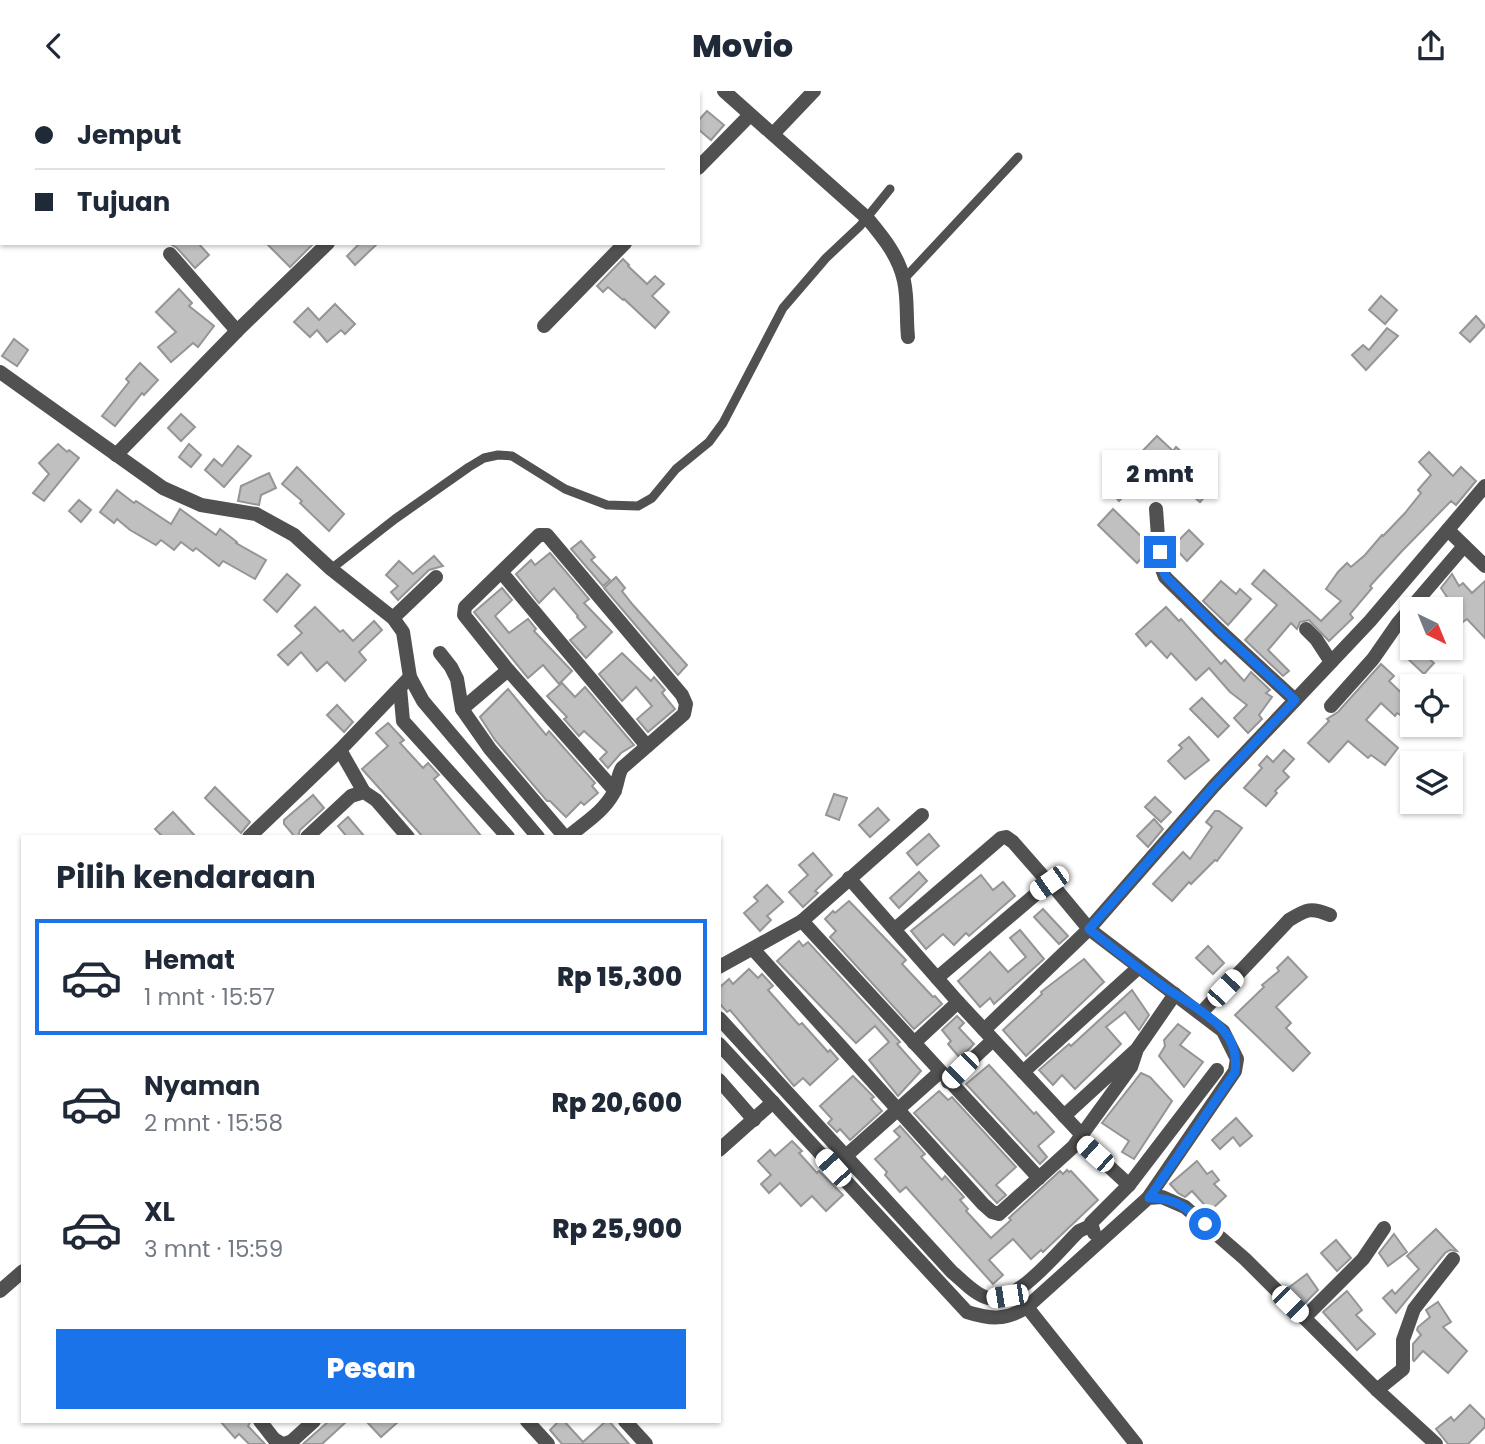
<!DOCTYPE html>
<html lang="id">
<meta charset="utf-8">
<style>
body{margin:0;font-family:Poppins,sans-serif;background:#f2f2f3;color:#1f2937;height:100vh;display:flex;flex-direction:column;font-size:26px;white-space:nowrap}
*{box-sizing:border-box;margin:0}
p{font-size:23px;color:#747a83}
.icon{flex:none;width:38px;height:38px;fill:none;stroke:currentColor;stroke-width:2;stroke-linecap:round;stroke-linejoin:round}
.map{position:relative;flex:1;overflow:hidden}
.panel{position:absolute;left:21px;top:744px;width:700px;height:588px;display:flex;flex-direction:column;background:#fff;border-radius:0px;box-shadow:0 2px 5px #0004}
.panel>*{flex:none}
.top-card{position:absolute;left:0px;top:0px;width:700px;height:154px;box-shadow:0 2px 5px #0004;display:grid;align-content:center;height:154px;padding:0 35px;background:#fff}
.needle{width:46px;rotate:137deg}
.tools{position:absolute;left:1400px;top:506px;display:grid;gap:14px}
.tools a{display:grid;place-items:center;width:63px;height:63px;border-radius:0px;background:#fff;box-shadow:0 2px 5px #0004;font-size:35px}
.end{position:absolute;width:32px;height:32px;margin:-16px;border:9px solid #1a73e8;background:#fff;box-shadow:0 0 0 4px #fff}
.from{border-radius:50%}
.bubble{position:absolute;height:49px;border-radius:0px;background:#fff;box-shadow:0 2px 5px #0004;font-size:23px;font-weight:800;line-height:49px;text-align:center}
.car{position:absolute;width:21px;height:42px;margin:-21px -10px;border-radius:9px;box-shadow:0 0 5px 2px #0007;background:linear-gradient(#fff 24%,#345 0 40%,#fff 0 76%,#345 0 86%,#fff 0)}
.top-card b{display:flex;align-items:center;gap:24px;height:66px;font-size:26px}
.top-card b+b{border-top:2px solid #e0e1e3}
.top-card i{width:18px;height:18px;background:#1f2937}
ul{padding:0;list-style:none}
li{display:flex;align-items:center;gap:21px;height:116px;margin:0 14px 10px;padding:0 21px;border:4px solid transparent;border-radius:0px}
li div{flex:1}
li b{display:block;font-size:26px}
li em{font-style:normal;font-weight:800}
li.on{border-color:#1a73e8}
li>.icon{width:63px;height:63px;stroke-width:1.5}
h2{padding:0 35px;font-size:32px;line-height:84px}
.primary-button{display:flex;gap:14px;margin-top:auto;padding:14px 35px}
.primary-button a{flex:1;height:80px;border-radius:0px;background:#1a73e8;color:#fff;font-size:28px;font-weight:800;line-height:80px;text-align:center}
header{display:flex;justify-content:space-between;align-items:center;height:91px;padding:0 35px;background:#fff;font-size:32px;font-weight:800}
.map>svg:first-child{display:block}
.building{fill:#c0c0c0;stroke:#959595;stroke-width:2}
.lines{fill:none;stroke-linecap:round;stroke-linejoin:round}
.lane{stroke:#515151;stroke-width:9}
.street{stroke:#515151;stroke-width:14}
.route{stroke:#1a73e8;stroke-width:9}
</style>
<header><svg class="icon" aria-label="back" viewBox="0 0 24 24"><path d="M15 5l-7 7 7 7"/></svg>Movio<svg class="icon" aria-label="share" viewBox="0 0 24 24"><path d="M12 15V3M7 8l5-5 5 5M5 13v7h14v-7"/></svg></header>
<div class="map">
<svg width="1485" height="1353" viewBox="0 0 1485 1353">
<rect width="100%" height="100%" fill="#fff"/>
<g class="building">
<polygon points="707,20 724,34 711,49 698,38 698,30"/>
<polygon points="169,152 198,152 209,164 195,177 177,157"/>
<polygon points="266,152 314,152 290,176"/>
<polygon points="360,152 378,152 355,174 347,165"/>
<polygon points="623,168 629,174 628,175 647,193 655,185 664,193 652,205 669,221 655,237 624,208 623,209 608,196 603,201 597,195"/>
<polygon points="179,198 192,212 189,215 214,235 198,256 193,252 171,271 158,256 176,241 156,221"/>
<polygon points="1381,205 1397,219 1385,233 1369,219"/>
<polygon points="335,213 355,233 345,243 341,239 327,251 317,239 310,246 294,231 308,217 319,229"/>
<polygon points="1476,225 1485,235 1470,251 1460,242"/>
<polygon points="1387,237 1398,245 1366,279 1352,264 1363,254 1369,259"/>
<polygon points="14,248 28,259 17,275 2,265"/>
<polygon points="140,272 158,289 144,304 142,302 115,335 102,325 129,291 126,288"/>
<polygon points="181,323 195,336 181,350 168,337"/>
<polygon points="1157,345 1173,360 1176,356 1217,392 1200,411 1155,373 1119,410 1107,397"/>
<polygon points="58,353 67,361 69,359 79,367 44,410 33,402 49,383 39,372"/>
<polygon points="189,353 201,364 191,376 179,366"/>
<polygon points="238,355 251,365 224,396 205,379 214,368 222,375"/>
<polygon points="1429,361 1453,385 1461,376 1476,390 1456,414 1451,410 1402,460 1370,495 1372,497 1350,523 1353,527 1329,550 1309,529 1300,531 1297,538 1291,532 1268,559 1289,580 1283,585 1245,549 1277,514 1252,493 1264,479 1321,530 1341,510 1326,498 1338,481 1347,472 1351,476 1365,464 1382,444 1383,445 1405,422 1421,402 1418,399 1431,384 1419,371"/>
<polygon points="297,376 344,423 329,440 300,412 302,410 282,393"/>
<polygon points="269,382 276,397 261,404 259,414 238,410 241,395"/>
<polygon points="117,399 134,412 136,410 171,433 180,418 216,444 220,438 237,451 236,452 266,469 255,488 223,470 219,475 196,457 193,460 181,451 174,459 161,449 156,454 130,439 117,428 114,432 100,421"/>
<polygon points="79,409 91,419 81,431 69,420"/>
<polygon points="1113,418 1149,453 1149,459 1137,472 1098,434"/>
<polygon points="1189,439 1203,453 1187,470 1173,455"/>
<polygon points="581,450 595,466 591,469 610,489 603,495 571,458"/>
<polygon points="550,462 589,508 584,512 612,541 586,567 570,549 586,536 577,526 578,525 554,497 539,512 516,483 531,469 535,474"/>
<polygon points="434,465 443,475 429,479 398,509 391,501 398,495 386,484 399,470 413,483"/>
<polygon points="287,483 300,494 277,521 264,509"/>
<polygon points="1452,483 1459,495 1463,492 1472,502 1485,490 1485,547 1467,528 1463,531 1453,520 1455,518 1441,497"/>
<polygon points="616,486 625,497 622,500 633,514 687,574 678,584 604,497"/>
<polygon points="1221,490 1236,503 1240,498 1251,508 1228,534 1203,510"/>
<polygon points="502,497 512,509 495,525 509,542 528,528 536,538 534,540 572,580 559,593 543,574 528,587 474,521"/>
<polygon points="315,516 340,541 343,539 353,550 374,530 382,539 359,561 366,569 345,590 327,571 317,580 301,561 288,574 278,564 302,542 295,535"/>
<polygon points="1166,516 1179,530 1181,528 1221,573 1225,569 1244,590 1251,581 1270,599 1266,602 1272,606 1259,624 1262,628 1248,642 1234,627 1247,614 1230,601 1209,577 1196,589 1171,562 1167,567 1151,550 1146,555 1136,543"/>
<polygon points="1417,557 1434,572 1424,583 1407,567"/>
<polygon points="622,562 651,590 654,586 665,599 662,602 675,618 648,641 637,628 652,615 636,596 622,610 599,583"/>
<polygon points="1381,573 1394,585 1389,590 1412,612 1412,631 1397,622 1395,625 1381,612 1366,629 1398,657 1385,674 1371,664 1368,667 1348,650 1329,671 1308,652 1329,630 1327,628 1338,621"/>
<polygon points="562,592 575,606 585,596 634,654 621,662 608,677 600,668 607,661 584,640 579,645 564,628 567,626 547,605"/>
<polygon points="508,598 546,644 549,640 595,692 592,695 598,702 584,714 581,711 566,726 550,710 547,710 495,649 480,626"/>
<polygon points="1202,607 1229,635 1218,646 1190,618"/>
<polygon points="337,614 353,631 344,641 327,624"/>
<polygon points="388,632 404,649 400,652 423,677 428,672 439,684 434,688 482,746 423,746 362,678 388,655 376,642"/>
<polygon points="1189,646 1209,669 1185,688 1168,670 1182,657 1179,654"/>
<polygon points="1284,659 1294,668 1283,680 1289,686 1275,700 1277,702 1266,715 1244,697 1262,677 1259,674 1267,665 1273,671"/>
<polygon points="215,696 250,731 241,742 205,707"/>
<polygon points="834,703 847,707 839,729 826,724"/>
<polygon points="313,704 324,717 300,739 298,746 295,746 284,733 284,729"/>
<polygon points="1155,706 1171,721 1161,731 1145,716"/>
<polygon points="878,717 889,729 870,746 859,734"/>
<polygon points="1215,720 1219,720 1242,737 1217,770 1215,769 1191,793 1189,791 1172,810 1153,793 1183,761 1190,768 1212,736 1206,731"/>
<polygon points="173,721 196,746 163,746 155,738"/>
<polygon points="348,726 365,746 347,746 338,735"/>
<polygon points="1154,728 1163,738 1148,756 1137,745"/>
<polygon points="929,743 939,755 917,774 907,762"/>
<polygon points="813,762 832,784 815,800 818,802 803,816 789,801 808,784 799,774"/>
<polygon points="919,781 927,790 899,817 890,807"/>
<polygon points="981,784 993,799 1003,791 1015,805 969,845 966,842 954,854 943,843 926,858 911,840"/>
<polygon points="767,794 783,811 767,825 771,829 760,840 744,822 758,810 754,806"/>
<polygon points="849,810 906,869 902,873 933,906 935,905 942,913 914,938 830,846 836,840 825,828 833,820 835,822"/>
<polygon points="1043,818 1068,845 1059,853 1034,826"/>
<polygon points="1020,839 1044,868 994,913 990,907 980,916 958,890 990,861 1008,881 1026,866 1010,847"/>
<polygon points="799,850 803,855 808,851 900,951 897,953 921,980 898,1005 869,969 889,951 875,935 856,952 777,870"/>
<polygon points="1208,855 1224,872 1213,883 1196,867"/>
<polygon points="1288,866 1307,886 1276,916 1291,932 1286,937 1310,962 1293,980 1235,924 1264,896 1262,894 1279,880 1277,877"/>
<polygon points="1084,868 1104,891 1026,965 1003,939 1042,903 1041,901"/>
<polygon points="749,878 758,887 762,883 773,895 768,899 799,934 802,932 828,961 830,959 838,968 810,994 803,987 794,995 730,919 727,921 719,912 719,897 729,888 733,893"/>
<polygon points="1132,899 1149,924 1139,939 1125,921 1106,936 1121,953 1075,998 1062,984 1053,994 1039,979 1069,953 1071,955"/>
<polygon points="957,925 964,932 959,937 974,953 960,967 948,953 951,950 942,939"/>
<polygon points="1178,933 1190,942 1180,954 1203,971 1184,996 1159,965 1165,955 1164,949"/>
<polygon points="989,974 1034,1023 1036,1021 1054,1041 1038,1055 1047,1066 1040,1073 966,993"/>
<polygon points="1141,982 1150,986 1172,1010 1134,1068 1122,1061 1129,1050 1102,1032"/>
<polygon points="853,985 874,1006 871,1008 882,1020 850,1049 840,1038 837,1041 828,1032 832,1028 820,1015"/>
<polygon points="939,1000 948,1009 952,1006 1016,1076 996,1094 1006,1104 997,1112 914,1022"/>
<polygon points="1236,1027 1252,1045 1240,1055 1233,1046 1220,1058 1212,1049"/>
<polygon points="900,1035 925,1063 921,1066 942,1089 945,1085 964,1106 960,1109 968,1118 966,1120 991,1147 1011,1129 1009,1127 1060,1080 1063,1083 1067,1079 1069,1081 1071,1080 1098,1109 1043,1161 1041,1159 1031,1168 1013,1148 989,1169 1003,1184 993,1193 906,1096 900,1101 885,1084 887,1081 875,1068 900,1046 894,1040"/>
<polygon points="792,1050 802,1060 799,1062 817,1082 819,1080 843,1104 826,1120 812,1105 801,1115 780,1092 769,1102 761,1093 771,1084 758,1070 770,1059 775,1065"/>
<polygon points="1197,1070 1207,1083 1212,1080 1219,1089 1214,1093 1226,1105 1210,1120 1192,1100 1185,1106 1178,1102 1170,1093"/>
<polygon points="1436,1138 1457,1160 1450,1159 1445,1162 1396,1222 1383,1207 1392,1199 1395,1203 1419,1178 1407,1165"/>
<polygon points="1394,1143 1407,1161 1388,1175 1379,1162"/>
<polygon points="1336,1149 1351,1167 1337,1180 1321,1162"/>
<polygon points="1307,1183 1318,1199 1304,1213 1288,1197"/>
<polygon points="1347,1200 1362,1219 1356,1224 1375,1243 1357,1259 1323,1221"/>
<polygon points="1438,1211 1451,1231 1443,1236 1467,1260 1448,1282 1423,1260 1414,1270 1413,1269 1413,1253 1421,1244 1417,1239 1418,1236 1430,1226 1426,1219"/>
<polygon points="1470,1314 1485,1329 1485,1336 1468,1353 1448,1353 1436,1338 1451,1326 1454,1330"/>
<polygon points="220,1330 251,1330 248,1335 265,1353 249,1353 239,1343 235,1347"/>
<polygon points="329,1330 347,1330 322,1353 303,1353"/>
<polygon points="366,1330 399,1330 381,1346"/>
<polygon points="559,1330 564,1330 583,1351 606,1330 609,1330 629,1353 562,1353 550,1339"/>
</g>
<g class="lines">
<g class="lane">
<polyline points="904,188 1018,66"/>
<polyline points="331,478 395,428 469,376 484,367 498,364 512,365 565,398 607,414 638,415 652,407 676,378 709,351 723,332 783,217 826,167 860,135 890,98"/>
</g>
<g class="street">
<path d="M724,0L867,127C882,145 899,165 904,190C908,208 906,227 908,246"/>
<polyline points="486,2 488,0"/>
<polyline points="773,43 814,0"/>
<polyline points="698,77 749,25"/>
<polyline points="170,163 237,240"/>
<polyline points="544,235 625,152"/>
<polyline points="0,281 163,397 201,414 256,423 294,444 331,478 393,527 403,541 410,586 423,610 538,746"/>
<polyline points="116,364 237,240 328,152"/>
<polyline points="1156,418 1160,473 1165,486 1218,538 1295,609"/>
<polyline points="1448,439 1485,475"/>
<polyline points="502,482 647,655"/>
<polyline points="393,527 436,486"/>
<polyline points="1306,538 1316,548 1331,571"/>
<polyline points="440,562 451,576 457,588 462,618 490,658 565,746"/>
<polyline points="400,597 403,630 508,746"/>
<polyline points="1331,615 1373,568 1398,532 1464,455"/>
<polyline points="462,618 508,579"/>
<polyline points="340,659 364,701"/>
<polyline points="249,746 340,659 410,586"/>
<polyline points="307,746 351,705 364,701 376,709 408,746"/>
<path d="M568,746C583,733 603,721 613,703C618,695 617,685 622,677L684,623L686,613L682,604L547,444H539L465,516L464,524L508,579L615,700"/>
<polyline points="849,787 958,911 1081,1043"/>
<polyline points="802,830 1039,1087"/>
<polyline points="895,838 1001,747 1006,746 1013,751 1049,792"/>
<polyline points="753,858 983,1113 992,1121 999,1123 1073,1056 1131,976 1137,958 1175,903"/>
<polyline points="719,876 802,830 922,724"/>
<polyline points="937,887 1049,792 1055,797 1089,838 1223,940 1237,968 1235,980 1148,1107"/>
<path d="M1201,922L1289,829C1307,818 1311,816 1330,824"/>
<path d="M719,927L952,1181C962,1189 975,1204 988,1207C1018,1213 1059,1159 1079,1140L1090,1135"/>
<polyline points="984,939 1089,838 1214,695 1370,530 1485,395"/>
<polyline points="914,952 958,911"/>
<path d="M719,953L967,1221C989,1228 1006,1230 1027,1216L1148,1107L1162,1106L1185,1116L1245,1168L1377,1299L1436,1353"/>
<polyline points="1023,981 1138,877"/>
<polyline points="719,989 754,1029"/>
<polyline points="948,991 993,949"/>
<polyline points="1064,1025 1135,960"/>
<polyline points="1079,1048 1129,1094 1217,979"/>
<polyline points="719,1059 773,1011"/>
<polyline points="839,1071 940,981"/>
<polyline points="1094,1142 1091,1132 1129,1094"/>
<polyline points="0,1200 23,1180"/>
<polyline points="1027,1216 1136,1353"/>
<polyline points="1304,1227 1363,1168 1384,1137"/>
<polyline points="1377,1299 1403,1278 1403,1249 1414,1218 1453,1168"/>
<polyline points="260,1330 274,1348 282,1353"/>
<polyline points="527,1330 548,1353"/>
<polyline points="625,1330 646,1353"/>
<polyline points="284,1353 292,1350 314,1330"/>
</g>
</g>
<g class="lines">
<path class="route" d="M1160,461V472L1166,486L1218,538L1295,609L1214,695L1089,838C1115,859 1140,879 1167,898C1186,910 1209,923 1224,940C1234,952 1237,966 1235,981L1149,1107C1174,1106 1187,1117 1205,1133"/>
</g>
</svg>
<div class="tools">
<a><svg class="needle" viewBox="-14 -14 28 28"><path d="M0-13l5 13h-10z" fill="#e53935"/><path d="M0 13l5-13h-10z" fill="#747a83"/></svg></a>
<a><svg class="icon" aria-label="locate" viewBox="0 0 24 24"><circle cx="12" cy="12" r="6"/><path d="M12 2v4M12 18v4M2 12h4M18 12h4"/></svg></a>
<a><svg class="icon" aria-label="layers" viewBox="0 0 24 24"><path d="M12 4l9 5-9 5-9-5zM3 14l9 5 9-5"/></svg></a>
</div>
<i class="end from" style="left:1205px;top:1133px"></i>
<i class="end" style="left:1160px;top:461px"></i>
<div class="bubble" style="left:1102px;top:359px;width:116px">2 mnt</div>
<i class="car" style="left:1049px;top:792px;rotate:235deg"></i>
<i class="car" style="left:1225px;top:897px;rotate:43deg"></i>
<i class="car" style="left:960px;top:979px;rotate:225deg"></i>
<i class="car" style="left:1095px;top:1063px;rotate:312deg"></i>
<i class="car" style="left:833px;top:1077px;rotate:318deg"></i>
<i class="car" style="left:1007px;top:1205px;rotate:261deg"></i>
<i class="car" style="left:1290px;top:1213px;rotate:135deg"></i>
<div class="top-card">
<b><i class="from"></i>Jemput</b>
<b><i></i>Tujuan</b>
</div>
<section class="panel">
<h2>Pilih kendaraan</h2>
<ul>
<li class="on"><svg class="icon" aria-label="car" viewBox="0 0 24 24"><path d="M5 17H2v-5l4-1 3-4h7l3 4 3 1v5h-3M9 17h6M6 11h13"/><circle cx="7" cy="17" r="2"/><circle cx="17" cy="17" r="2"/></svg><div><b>Hemat</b><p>1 mnt · 15:57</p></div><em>Rp 15,300</em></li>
<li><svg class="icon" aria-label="car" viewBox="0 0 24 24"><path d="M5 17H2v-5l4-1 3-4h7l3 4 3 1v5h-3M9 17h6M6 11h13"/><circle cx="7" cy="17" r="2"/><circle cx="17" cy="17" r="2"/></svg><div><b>Nyaman</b><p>2 mnt · 15:58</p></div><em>Rp 20,600</em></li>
<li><svg class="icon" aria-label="car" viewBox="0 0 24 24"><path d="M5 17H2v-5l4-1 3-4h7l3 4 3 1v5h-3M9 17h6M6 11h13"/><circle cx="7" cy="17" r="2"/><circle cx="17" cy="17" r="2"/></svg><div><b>XL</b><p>3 mnt · 15:59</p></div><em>Rp 25,900</em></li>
</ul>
<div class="primary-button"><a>Pesan</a></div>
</section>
</div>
